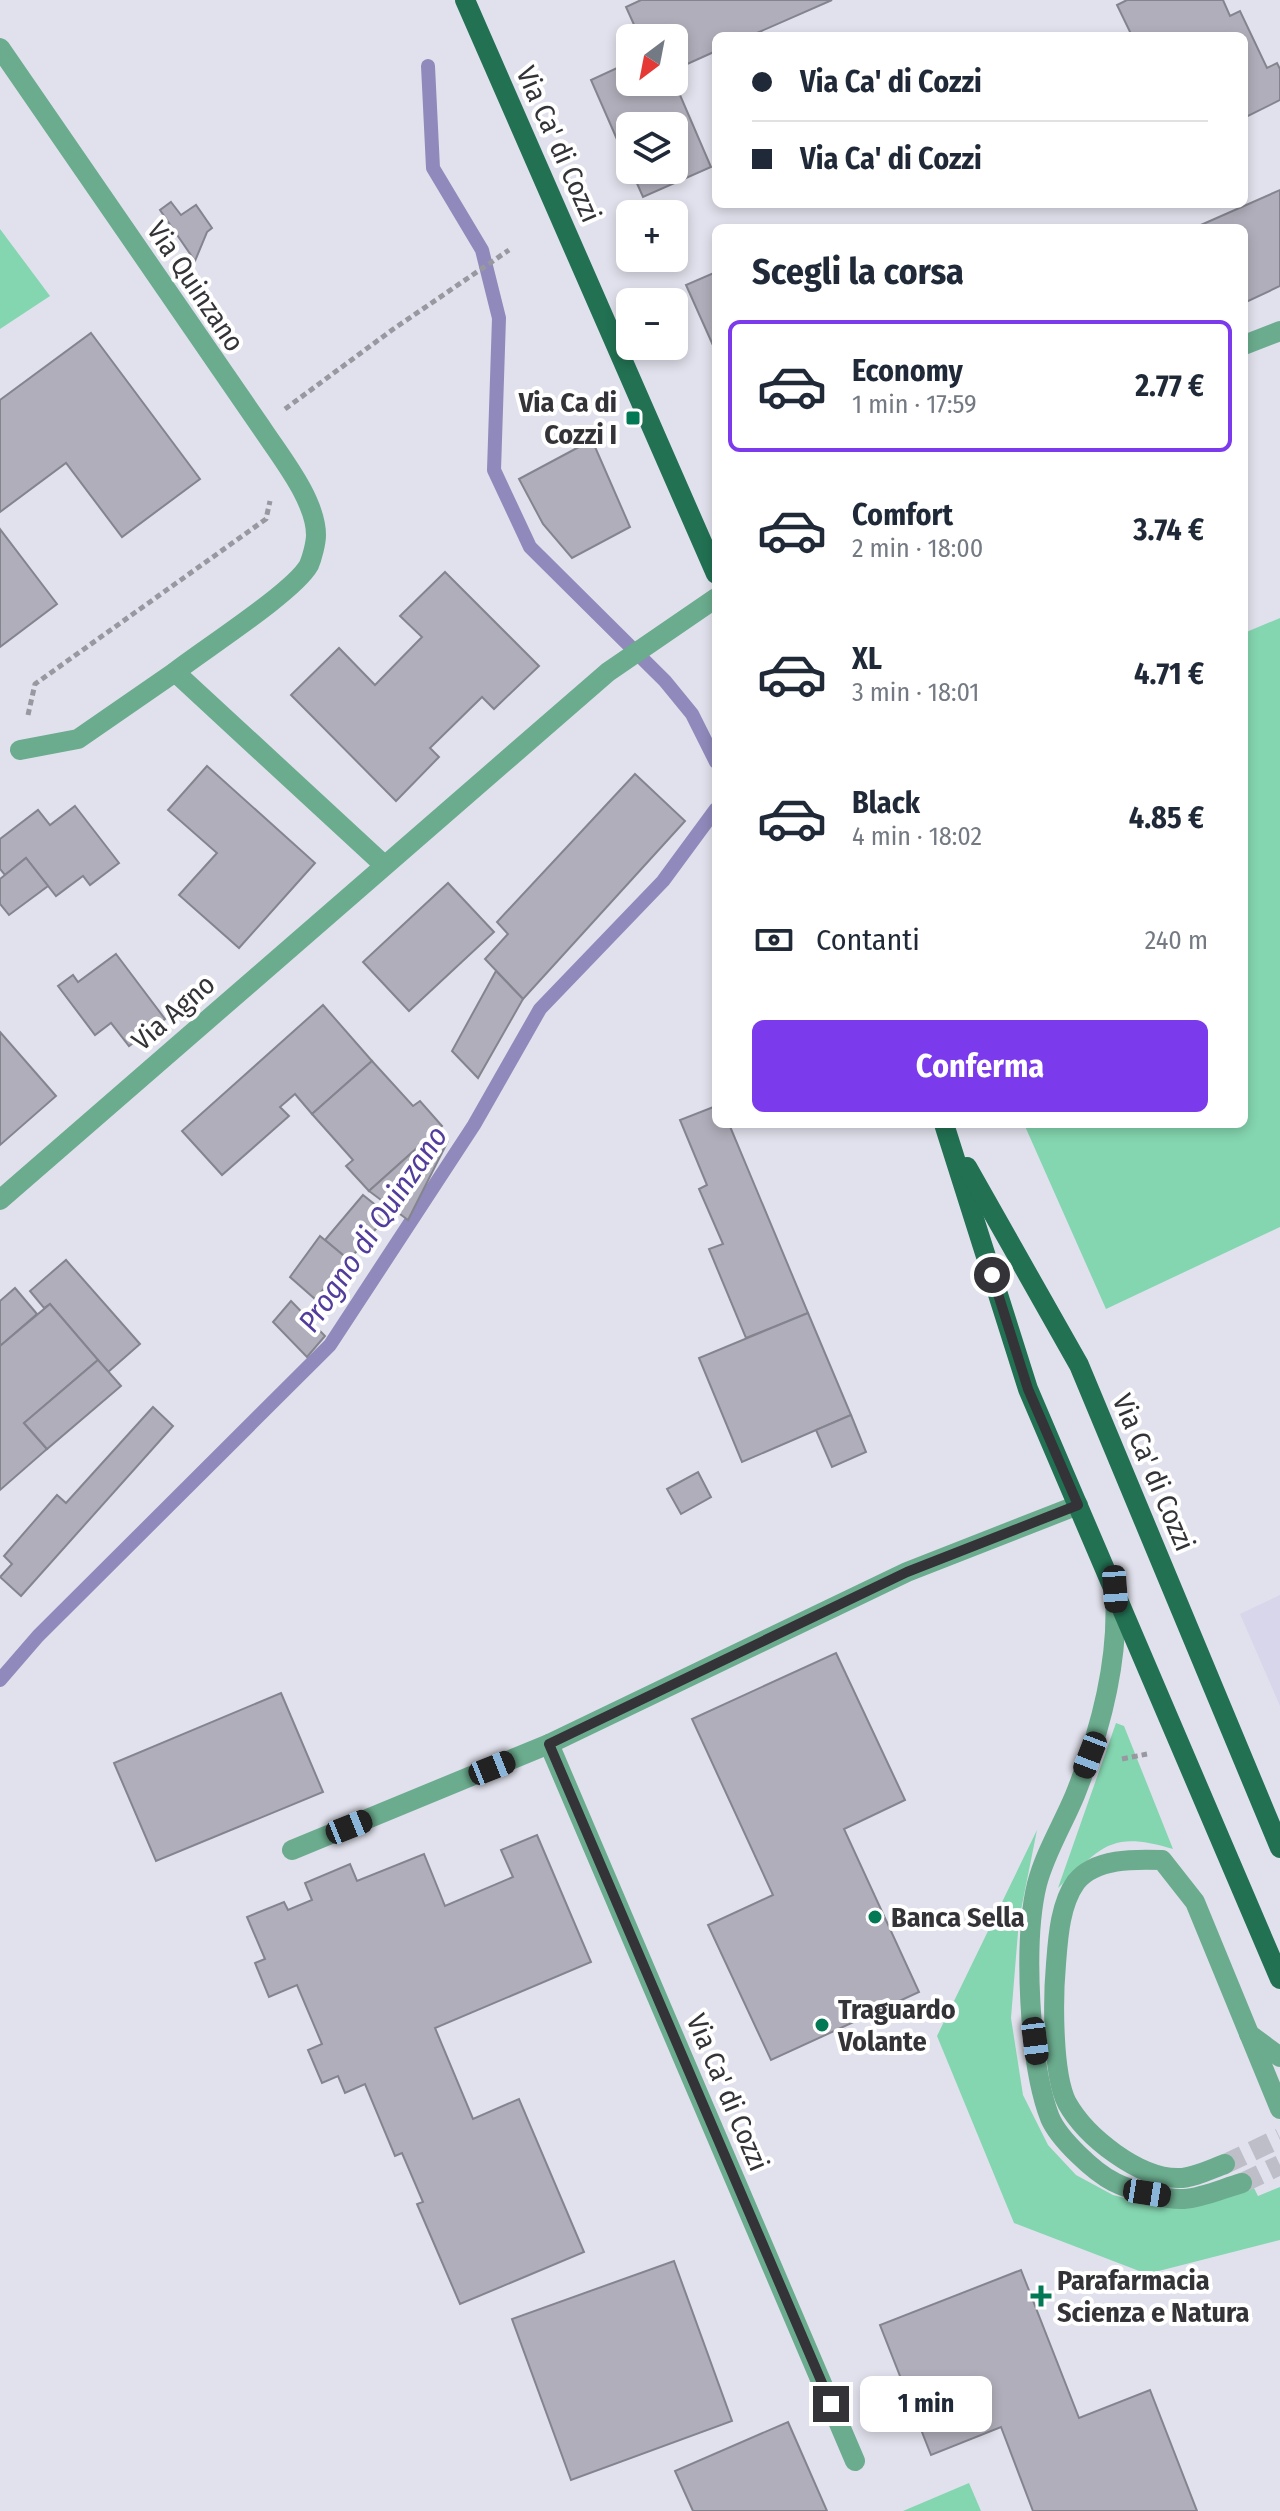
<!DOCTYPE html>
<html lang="it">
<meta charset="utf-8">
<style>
body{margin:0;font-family:"Fira Sans Condensed",sans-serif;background:#f6f6f7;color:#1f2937;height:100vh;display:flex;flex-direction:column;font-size:30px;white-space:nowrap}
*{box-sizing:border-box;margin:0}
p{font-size:26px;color:#747a83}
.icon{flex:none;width:44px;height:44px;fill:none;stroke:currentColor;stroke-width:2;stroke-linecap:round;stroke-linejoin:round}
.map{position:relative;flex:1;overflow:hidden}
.panel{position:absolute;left:712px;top:224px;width:536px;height:904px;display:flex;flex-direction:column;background:#fff;border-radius:12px;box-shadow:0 4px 12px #0003}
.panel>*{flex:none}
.guide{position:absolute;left:712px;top:32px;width:536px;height:176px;border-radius:12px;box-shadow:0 4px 12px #0003;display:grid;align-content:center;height:176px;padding:0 40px;background:#fff}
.needle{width:52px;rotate:212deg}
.tools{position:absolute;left:616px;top:24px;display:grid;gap:16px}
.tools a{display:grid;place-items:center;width:72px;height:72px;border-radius:12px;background:#fff;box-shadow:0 4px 12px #0003;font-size:40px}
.end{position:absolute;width:36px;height:36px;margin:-18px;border:10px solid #333338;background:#fff;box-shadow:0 0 0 4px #fff}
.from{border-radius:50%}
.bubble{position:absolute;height:56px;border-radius:12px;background:#fff;box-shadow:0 4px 12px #0003;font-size:26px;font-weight:700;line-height:56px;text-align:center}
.car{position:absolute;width:24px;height:48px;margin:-24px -12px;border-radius:10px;box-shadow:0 0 6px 2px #0007;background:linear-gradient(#222 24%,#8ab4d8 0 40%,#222 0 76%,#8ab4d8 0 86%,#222 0)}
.guide b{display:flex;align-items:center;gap:28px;height:76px;font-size:30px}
.guide b+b{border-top:2px solid #e0e1e3}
.guide i{width:20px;height:20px;background:#1f2937}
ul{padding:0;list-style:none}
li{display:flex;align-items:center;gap:24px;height:132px;margin:0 16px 12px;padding:0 24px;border:4px solid transparent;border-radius:12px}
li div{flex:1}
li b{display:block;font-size:30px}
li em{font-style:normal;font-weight:700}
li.current{border-color:#7c3aed}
li>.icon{width:72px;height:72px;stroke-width:1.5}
h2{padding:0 40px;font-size:36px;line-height:96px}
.pay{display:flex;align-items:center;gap:20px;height:88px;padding:0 40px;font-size:30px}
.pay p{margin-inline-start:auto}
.action{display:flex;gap:16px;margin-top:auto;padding:16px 40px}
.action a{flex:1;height:92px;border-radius:12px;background:#7c3aed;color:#fff;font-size:32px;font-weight:700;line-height:92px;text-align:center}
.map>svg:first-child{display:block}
.built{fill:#d7d6ea}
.green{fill:#84d6b0}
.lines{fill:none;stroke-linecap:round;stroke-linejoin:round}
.stream{stroke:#8f8abb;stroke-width:14}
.building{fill:#afaeba;stroke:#84848f;stroke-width:2}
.minor-tunnel{stroke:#bebec9;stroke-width:20;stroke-dasharray:20 10;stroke-linecap:butt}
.path{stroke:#9898a1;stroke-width:5;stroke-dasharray:6 4;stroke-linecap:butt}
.minor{stroke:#6bac8e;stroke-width:20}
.major{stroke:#227153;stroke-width:20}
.route{stroke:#333338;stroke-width:10}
.poi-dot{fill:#037854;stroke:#fff;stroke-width:3}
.labels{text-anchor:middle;stroke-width:8;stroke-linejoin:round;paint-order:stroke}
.street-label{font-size:28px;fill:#333338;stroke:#fff}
.poi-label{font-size:28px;font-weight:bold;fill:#333338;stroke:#fff;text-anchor:start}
.water-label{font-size:30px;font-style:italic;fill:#523c9c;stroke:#fff}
</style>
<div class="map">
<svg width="1280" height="2511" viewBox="0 0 1280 2511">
<rect width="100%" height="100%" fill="#e1e1ed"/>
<polygon class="built" points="1280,1595 1280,1706 1240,1614"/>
<g class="green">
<polygon points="0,229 50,296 0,329"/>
<polygon points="1280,618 1280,1227 1106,1309 1024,1124 1244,1124 1244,633"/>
<path d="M1116,1723L1124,1726L1173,1849C1110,1830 1102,1847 1058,1888Z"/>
<polygon points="1037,1830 1019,1920 1011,2018 1023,2095 1048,2145 1076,2175 1113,2195 1155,2206 1187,2207 1253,2186 1258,2196 1280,2187 1280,2240 1147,2274 1014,2223 937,2036"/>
<polygon points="969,2483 981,2511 903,2511"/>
</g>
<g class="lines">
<g class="stream">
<polyline points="428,66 433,168 482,250 499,318 494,470 530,547 665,681 692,714 716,762"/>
<polyline points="0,1680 38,1636 330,1345 474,1125 540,1009 663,881 716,809"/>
</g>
</g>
<g class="building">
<polygon points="641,0 832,0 750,36 716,36 716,51 674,70 674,38 640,38 626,7"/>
<polygon points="1127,0 1223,0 1230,16 1240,11 1267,68 1277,63 1280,69 1280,100 1244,118 1244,36 1132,36 1117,5"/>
<polygon points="630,62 630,82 674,81 711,167 643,197 631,170 674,170 674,126 630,126 630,169 591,80"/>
<polygon points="1280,190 1280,286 1244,303 1244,228 1194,228"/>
<polygon points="171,202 181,215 196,205 212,228 207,232 195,261 160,210"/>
<polygon points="716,272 716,352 686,285"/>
<polygon points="91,333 200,479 122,537 66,463 0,512 0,400"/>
<polygon points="592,440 630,527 572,558 543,524 519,479"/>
<polygon points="0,529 57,604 0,647"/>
<polygon points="445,572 539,666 494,709 482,697 430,748 439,757 396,801 291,695 339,648 375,685 422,637 400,616"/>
<polygon points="207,766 315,863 239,948 179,895 217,853 168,810"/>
<polygon points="635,774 685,821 523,999 485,959 508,934 497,922"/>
<polygon points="75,806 119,863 90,885 83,876 56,896 26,858 5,875 0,869 0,839 38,810 50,825"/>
<polygon points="26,858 48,886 9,915 0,904 0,879"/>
<polygon points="448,883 494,932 409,1011 363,962"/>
<polygon points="116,954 165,1019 129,1046 111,1023 95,1035 58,986 73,975 78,982"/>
<polygon points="496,971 523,999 478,1078 452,1051"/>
<polygon points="323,1005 372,1061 312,1114 295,1094 280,1107 289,1116 222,1175 182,1131"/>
<polygon points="0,1032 56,1096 0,1145"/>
<polygon points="372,1061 413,1106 420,1101 442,1126 369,1191 346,1166 353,1160 312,1114"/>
<polygon points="716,1106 716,1124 729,1124 808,1313 746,1338 709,1249 723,1244 699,1189 707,1185 680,1120"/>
<polygon points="437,1130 448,1141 408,1220 369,1191"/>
<polygon points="363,1195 388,1215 349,1260 325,1240"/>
<polygon points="320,1236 349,1260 315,1299 290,1277"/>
<polygon points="66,1260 140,1344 108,1372 50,1304 44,1308 30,1291"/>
<polygon points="15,1288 37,1314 0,1346 0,1301"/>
<polygon points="291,1301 325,1336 307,1357 273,1322"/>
<polygon points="50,1304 98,1360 24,1423 47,1449 0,1490 0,1346"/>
<polygon points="808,1313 851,1415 742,1462 699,1358"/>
<polygon points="98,1360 121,1386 47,1449 24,1423"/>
<polygon points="153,1407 173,1426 21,1596 0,1577 12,1564 4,1556 57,1495 66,1503"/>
<polygon points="851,1415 866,1452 832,1467 816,1430"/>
<polygon points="698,1472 711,1497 681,1514 667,1489"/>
<polygon points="836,1653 905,1800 844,1829 919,1992 771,2060 708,1925 773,1895 692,1719"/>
<polygon points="281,1693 323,1792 156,1861 114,1763"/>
<polygon points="537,1835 591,1962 435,2028 473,2119 519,2099 584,2252 460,2304 417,2204 423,2202 402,2153 395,2156 365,2084 345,2093 338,2076 322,2083 308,2050 322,2044 297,1985 269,1997 255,1963 265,1959 247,1917 284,1902 288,1910 312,1900 305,1883 350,1864 357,1881 424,1854 445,1906 513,1877 501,1850"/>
<polygon points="674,2261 732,2421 571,2480 512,2319"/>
<polygon points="1021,2270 1079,2418 1150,2390 1197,2511 1033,2511 1001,2427 931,2455 880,2325"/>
<polygon points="788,2422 827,2511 693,2511 675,2471"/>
</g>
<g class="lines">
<g class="minor-tunnel">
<polyline points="1225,2164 1280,2138"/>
<polyline points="1242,2183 1280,2165"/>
</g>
<g class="path">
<polyline points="285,409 392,330 509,250"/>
<polyline points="28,715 35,684 266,519 270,501"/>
<polyline points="1122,1759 1147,1754"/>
</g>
<g class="minor">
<path d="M0,48L261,427C280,456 316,500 316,535C316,543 312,558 309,565C294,592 203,650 175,672"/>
<polyline points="1244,345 1280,331"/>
<polyline points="20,750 78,739 175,672 384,865"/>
<polyline points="0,1200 608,672 716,598"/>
<path d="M1115,1595C1119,1662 1100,1732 1075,1795C1063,1824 1045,1853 1037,1884C1023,1941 1029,2064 1050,2118C1059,2139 1094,2172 1114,2182C1129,2190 1167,2200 1184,2199C1203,2198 1224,2188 1242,2183"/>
<polyline points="549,1744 855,2461"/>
<polyline points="292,1850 549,1744 907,1572 1078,1505"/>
<polyline points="1249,2034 1280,2057"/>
<path d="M1225,2164C1211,2169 1193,2178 1179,2178C1139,2179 1086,2137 1067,2103C1052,2074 1053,1997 1056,1964C1058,1938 1060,1904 1076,1882C1095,1858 1135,1859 1162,1860L1195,1902L1280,2109"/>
</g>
<g class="major">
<polyline points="465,0 716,574"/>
<polyline points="944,1124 1028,1389 1280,1979"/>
<polyline points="967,1167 1079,1365 1280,1848"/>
</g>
</g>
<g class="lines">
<polyline class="route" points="831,2404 549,1744 907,1572 1078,1505 1028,1389 992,1275"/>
</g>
<g class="poi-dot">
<rect x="625" y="410" width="16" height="16" rx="4"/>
<circle cx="875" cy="1917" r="8"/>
<circle cx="822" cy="2025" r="8"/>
<path d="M1037 2284h8v8h8v8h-8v8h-8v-8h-8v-8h8z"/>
</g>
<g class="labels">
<g class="street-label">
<text transform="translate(559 144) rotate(66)" y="10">Via Ca' di Cozzi</text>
<text transform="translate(196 286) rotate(56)" y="10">Via Quinzano</text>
<text transform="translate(173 1012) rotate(-41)" y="10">Via Agno</text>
<text transform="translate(1154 1472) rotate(67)" y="10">Via Ca' di Cozzi</text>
<text transform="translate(728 2092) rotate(67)" y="10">Via Ca' di Cozzi</text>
</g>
<g class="poi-label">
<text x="617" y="412" text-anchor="end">Via Ca di<tspan x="617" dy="32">Cozzi I</tspan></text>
<text x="891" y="1927">Banca Sella</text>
<text x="838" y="2019">Traguardo<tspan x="838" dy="32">Volante</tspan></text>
<text x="1057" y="2290">Parafarmacia<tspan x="1057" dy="32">Scienza e Natura</tspan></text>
</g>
<g class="water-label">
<text transform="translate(373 1229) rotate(-56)" y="10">Progno di Quinzano</text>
</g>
</g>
</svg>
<div class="tools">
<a><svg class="needle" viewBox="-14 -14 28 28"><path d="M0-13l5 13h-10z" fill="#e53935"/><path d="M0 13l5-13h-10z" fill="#747a83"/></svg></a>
<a><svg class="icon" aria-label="layers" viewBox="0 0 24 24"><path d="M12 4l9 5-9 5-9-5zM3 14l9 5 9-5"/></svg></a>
<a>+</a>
<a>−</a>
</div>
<i class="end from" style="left:992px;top:1275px"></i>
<i class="end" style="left:831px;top:2404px"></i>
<div class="bubble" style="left:860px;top:2376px;width:132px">1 min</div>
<i class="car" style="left:1115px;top:1589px;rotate:176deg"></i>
<i class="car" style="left:1090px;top:1755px;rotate:201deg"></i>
<i class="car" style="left:492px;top:1768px;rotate:68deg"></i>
<i class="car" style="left:349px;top:1827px;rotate:68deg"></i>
<i class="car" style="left:1035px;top:2041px;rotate:173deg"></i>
<i class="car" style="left:1147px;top:2193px;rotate:99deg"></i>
<div class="guide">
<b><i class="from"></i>Via Ca' di Cozzi</b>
<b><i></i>Via Ca' di Cozzi</b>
</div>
<section class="panel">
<h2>Scegli la corsa</h2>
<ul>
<li class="current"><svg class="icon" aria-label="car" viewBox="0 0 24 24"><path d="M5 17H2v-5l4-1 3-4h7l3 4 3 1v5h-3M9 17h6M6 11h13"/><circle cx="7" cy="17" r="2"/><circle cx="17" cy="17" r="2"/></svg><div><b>Economy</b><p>1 min · 17:59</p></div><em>2.77 €</em></li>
<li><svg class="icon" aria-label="car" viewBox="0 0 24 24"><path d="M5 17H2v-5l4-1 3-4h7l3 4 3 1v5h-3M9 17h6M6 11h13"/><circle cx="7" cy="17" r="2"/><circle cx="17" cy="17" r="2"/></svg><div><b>Comfort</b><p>2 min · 18:00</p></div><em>3.74 €</em></li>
<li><svg class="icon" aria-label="car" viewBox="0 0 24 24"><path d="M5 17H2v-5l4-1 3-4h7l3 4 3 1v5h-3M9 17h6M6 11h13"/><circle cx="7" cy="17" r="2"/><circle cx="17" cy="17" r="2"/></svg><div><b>XL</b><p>3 min · 18:01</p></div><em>4.71 €</em></li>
<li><svg class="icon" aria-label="car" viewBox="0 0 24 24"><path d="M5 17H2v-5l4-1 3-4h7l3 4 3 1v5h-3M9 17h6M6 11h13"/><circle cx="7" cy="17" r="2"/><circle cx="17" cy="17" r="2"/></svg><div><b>Black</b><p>4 min · 18:02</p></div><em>4.85 €</em></li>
</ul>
<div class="pay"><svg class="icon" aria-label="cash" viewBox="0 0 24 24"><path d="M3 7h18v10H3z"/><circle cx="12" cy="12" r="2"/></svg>Contanti<p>240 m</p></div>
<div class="action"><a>Conferma</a></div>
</section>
</div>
